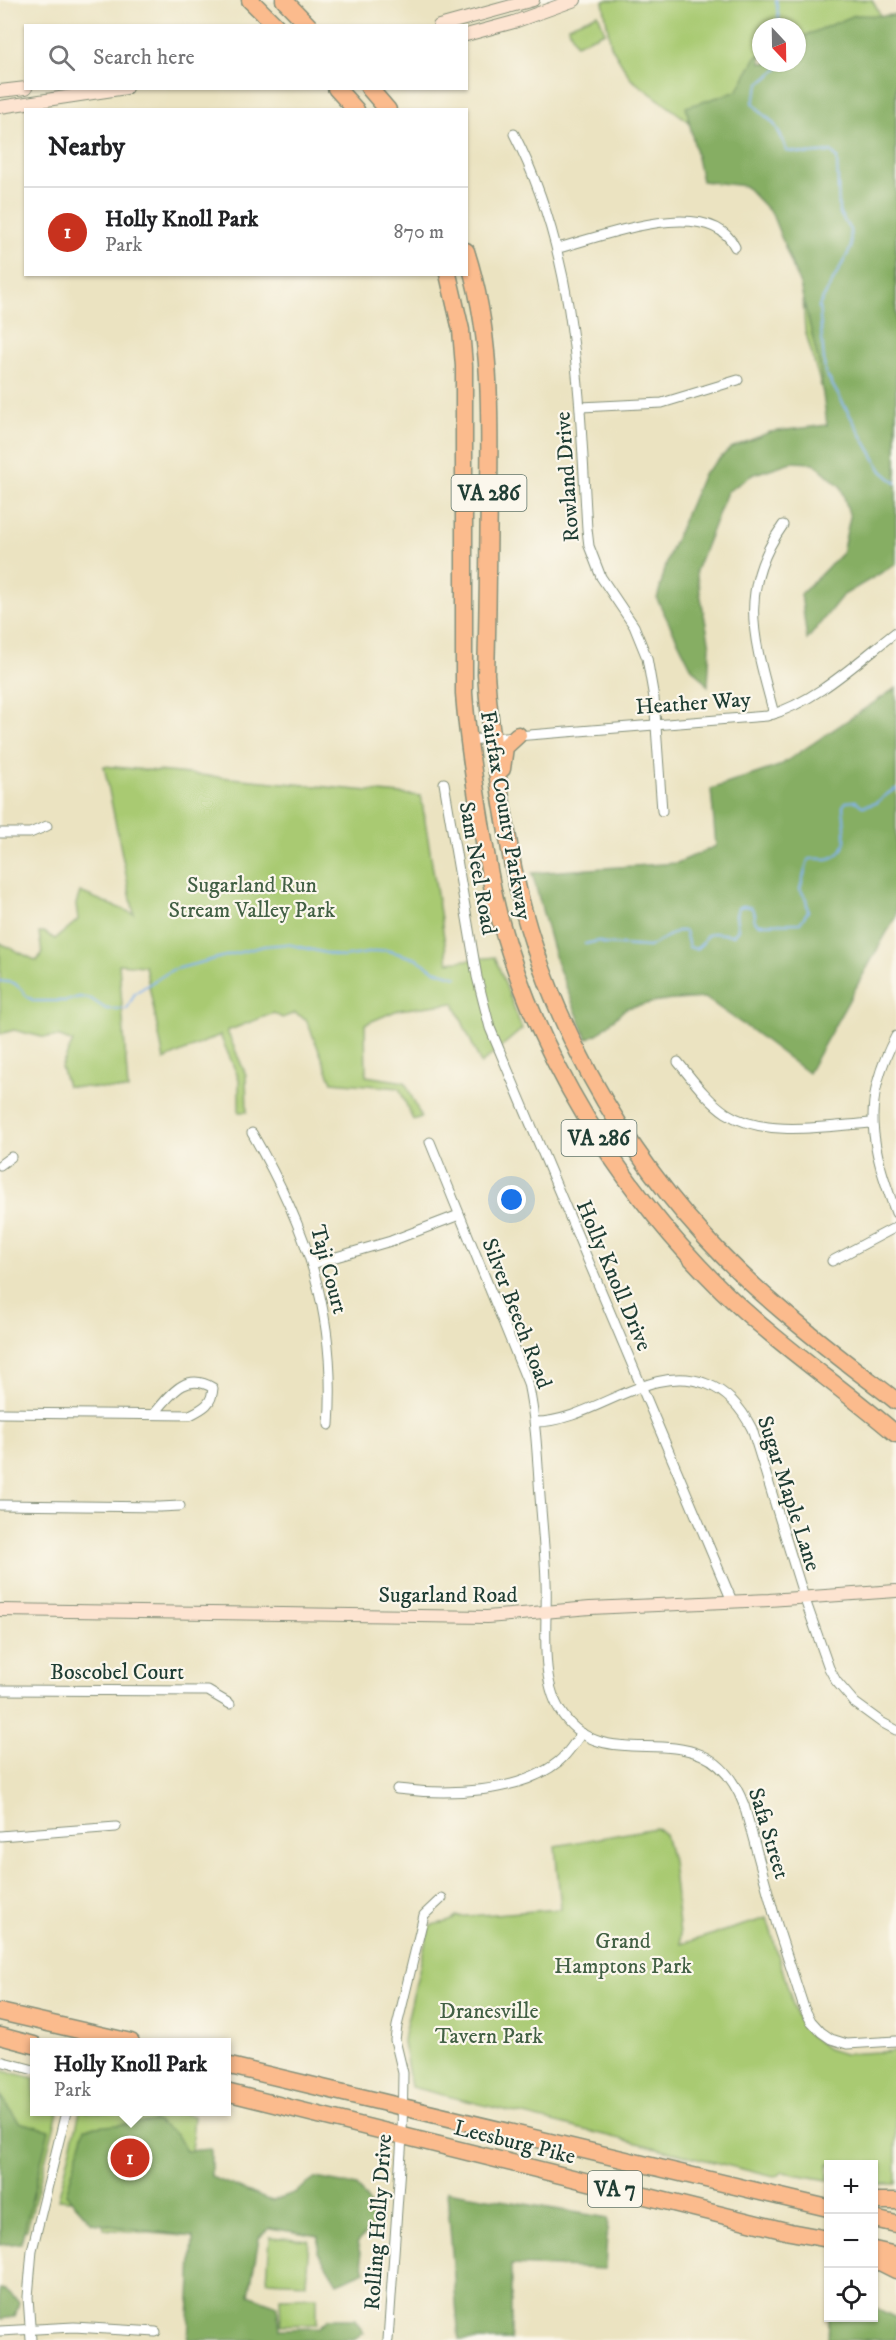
<!DOCTYPE html>
<html lang="en">
<head>
<meta charset="utf-8">
<style>
	:root { --surface:#fff; --page:#f2f2f2; --text:#202124; --muted:#757577; --line:#e0e0e0; --accent:#c8321e }
	body { margin:0; font-family:"IM FELL DW Pica",serif; background:var(--page); color:var(--text) }
	.controls { position:absolute; right:18px; bottom:18px; display:grid; overflow:hidden; border-radius:0px; box-shadow:0 2px 4px #0004 }
	.controls button { width:54px; height:54px; display:grid; place-items:center; padding:0; border:0; border-bottom:2px solid var(--line); background:var(--surface); color:var(--text); font:30px sans-serif }
	.compass { position:absolute; left:752px; top:18px; width:54px; height:54px; border-radius:50%; background:var(--surface); box-shadow:0 2px 4px #0004; rotate:158deg }
	.you { position:absolute; left:512px; top:1200px; width:21px; height:21px; margin:-15px; border:4px solid #fff; border-radius:50%; background:#1a73e8; box-shadow:0 0 0 9px #1a73e833 }
	.badge { display:grid; place-items:center; width:39px; height:39px; border-radius:50%; background:var(--accent); color:#fff; font-size:20px; font-weight:700 }
	.pin { position:absolute; translate:-50% -50%; border:3px solid #fff; box-shadow:0 2px 6px #0006 }
	.popup { position:absolute; left:30px; top:2038px; width:201px; height:78px; box-sizing:border-box; display:grid; place-content:center; border-radius:0px; background:var(--surface); filter:drop-shadow(0 2px 4px #0005); font-size:20px; white-space:nowrap; color:var(--muted) }
	.popup b { font-size:22px; color:var(--text) }
	.popup::after { content:''; position:absolute; left:50%; top:100%; margin-left:-12px; border:12px solid transparent; border-top-color:var(--surface) }
	.list { margin:0; padding:0; list-style:none }
	h2 { display:flex; justify-content:space-between; align-items:center; height:78px; margin:0; padding:0 24px; font-size:26px }
	h2 small { font-size:20px; font-weight:400; color:var(--muted) }
	.list li { display:grid; grid-template-columns:39px 1fr auto; gap:18px; align-items:center; box-sizing:border-box; height:90px; padding:0 24px; border-top:2px solid var(--line) }
	.list b { display:block; font-size:22px; white-space:nowrap }
	.list p { margin:0; font-size:20px; white-space:nowrap; color:var(--muted) }
	.list em { font-size:20px; font-style:normal; color:var(--muted) }
	.icon { flex:none; width:33px; height:33px; fill:none; stroke:currentColor; stroke-width:2; stroke-linecap:round; stroke-linejoin:round }
	.map { position:relative; flex:none; width:896px; height:2340px; overflow:hidden }
	.search { position:absolute; background:var(--surface); box-shadow:0 2px 4px #0004; left:24px; top:24px; width:444px; height:66px; display:flex; align-items:center; gap:15px; box-sizing:border-box; padding:0 21px; border-radius:0px; color:var(--muted); font-size:22px }
	.panel { position:absolute; background:var(--surface); box-shadow:0 2px 4px #0004; left:24px; top:108px; width:444px; height:168px; border-radius:0px }
	.map>svg:first-child { display:block }
	.green { fill:#a9ca72; stroke:#648453; stroke-width:1.5; fill-rule:evenodd }
	.forest { fill:#86ae64; stroke:#52764c; stroke-width:1.5 }
	.lines { fill:none; stroke-linecap:round; stroke-linejoin:round }
	.stream { stroke:#83b4ef; stroke-width:2 }
	.street-casing { stroke:#85907a; stroke-width:11 }
	.secondary-casing { stroke:#85907a; stroke-width:14 }
	.highway-casing { stroke:#85907a; stroke-width:19 }
	.street { stroke:#fff; stroke-width:9 }
	.secondary { stroke:#fde4d1; stroke-width:12 }
	.highway { stroke:#fbbb8d; stroke-width:16 }
	.labels { text-anchor:middle; stroke-width:4.5; stroke-linejoin:round; paint-order:stroke }
	.shield { fill:#fbf7ec; stroke:#61756b; stroke-width:1.5 }
	.shield-label { font-size:21px; font-weight:bold; fill:#1f3d34 }
	.street-label { font-size:22px; fill:#1f3d34; stroke:#fbf7ec }
	.park-label { font-size:22px; fill:#426044; stroke:#fbf7ec }
</style>
</head>
<body>
<div class="map">
<svg width="896" height="2340" viewBox="0 0 896 2340">
	<rect width="100%" height="100%" fill="#fbf7ec"/>
	<filter id="ink" filterUnits="userSpaceOnUse"><feTurbulence type="fractalNoise" baseFrequency=".0167" numOctaves="2"/><feDisplacementMap in="SourceGraphic" scale="12" xChannelSelector="R" yChannelSelector="G"/><feConvolveMatrix kernelMatrix="1 2 1 2 8 2 1 2 1" color-interpolation-filters="sRGB"/></filter>
	<filter id="wash" filterUnits="userSpaceOnUse"><feTurbulence type="fractalNoise" baseFrequency=".008" numOctaves="4" result="noise"/><feDisplacementMap in="SourceGraphic" scale="24" xChannelSelector="R" yChannelSelector="G"/><feGaussianBlur stdDeviation="1.35" result="paint"/><feColorMatrix in="noise" values="0 0 0 0 0 0 0 0 0 0 0 0 0 0 0 0 0 1.4 0 .05"/><feComposite in="paint" operator="in"/></filter>
	<g filter="url(#wash)">
		<rect width="100%" height="100%" fill="#ebe3c1"/>
		<g class="green">
			<path d="M607,0H872L881,16L896,14V515L823,393L805,330L802,288L809,199L703,132L631,79L611,46L603,2ZM761,27H797V63H761Z"/>
			<polygon points="598,14 605,32 576,44 568,26"/>
			<polygon points="104,766 421,796 448,962 495,957 522,1029 481,1064 454,1003 398,1010 365,1024 366,1076 405,1082 421,1117 413,1120 399,1088 332,1082 306,1019 295,1013 282,1018 274,1013 227,1031 246,1075 247,1112 239,1112 239,1079 220,1035 164,1060 145,966 119,964 128,1090 67,1086 61,1067 73,1042 60,1037 42,1037 14,1030 0,1034 0,943 37,961 42,953 39,933 44,932 55,939 78,920 76,904 80,892 134,914"/>
			<path d="M655,1828L665,1834L672,1861L681,1944L767,1918L796,2015L810,2036L828,2049L844,2054L896,2051V2184H874V2164H828V2180L783,2172L774,2177L411,2087L403,2042L404,2034L429,1927C436,1921 446,1926 456,1917L561,1909L555,1846Z"/>
			<polygon points="0,2070 34,2078 34,2112 58,2112 27,2230 0,2237"/>
			<polygon points="80,2112 174,2112 194,2116 184,2236 103,2229 105,2203 58,2199"/>
			<polygon points="270,2237 309,2240 306,2283 267,2281"/>
			<polygon points="317,2297 317,2324 281,2325 280,2298"/>
		</g>
		<g class="forest">
			<polygon points="855,15 896,16 896,564 842,596 807,640 801,594 842,553 850,517 841,487 814,463 791,462 752,475 727,492 696,571 710,646 708,686 691,667 657,599 668,557 703,474 731,448 770,432 827,425 819,364 800,285 772,214 745,186 702,181 686,107 737,91 756,57 761,54 761,63 797,63 797,39"/>
			<polygon points="896,688 896,916 808,1073 751,1030 705,998 661,1001 626,1008 599,1033 587,1039 557,964 532,873 677,863 716,846 711,789 779,766"/>
			<polygon points="0,2096 19,2122 49,2130 21,2243 0,2245"/>
			<polygon points="156,2121 177,2135 186,2151 211,2149 211,2177 272,2201 296,2192 316,2178 357,2186 381,2220 357,2242 365,2271 337,2283 318,2252 319,2236 270,2228 259,2238 249,2295 277,2306 280,2329 318,2328 328,2319 355,2319 364,2333 354,2340 188,2340 193,2237 92,2223 66,2194 85,2128"/>
			<polygon points="447,2191 608,2218 605,2269 511,2265 511,2340 459,2340"/>
			<polygon points="0,2289 5,2290 19,2302 15,2317 0,2319"/>
			<polygon points="874,2307 896,2318 896,2340 828,2340 829,2318 874,2318"/>
		</g>
		<g class="lines">
			<g class="stream">
				<polyline points="776,0 780,27"/>
				<path d="M780,63L778,69L760,83L753,102C760,114 765,114 773,123C780,131 783,141 787,151L807,154L831,152L837,158L839,212L850,230L851,248L819,306L825,372L882,471L896,483"/>
				<path d="M585,944L598,941L605,944L649,947L677,931H685L689,947L696,949L702,944L706,936L713,933L733,935L738,929L736,915L738,908L743,906L751,907L755,914L754,920L758,924L800,923L808,911L806,899L800,889L808,860C816,856 823,861 831,858C853,851 843,822 843,806L846,802L856,801L862,806C882,805 881,795 896,789"/>
				<polyline points="0,981 14,983 22,990 27,997 35,1001 66,1001 79,997 91,999 106,1009 127,1009 135,993 172,970 264,946 287,944 343,957 386,950 417,959 434,970 457,977"/>
			</g>
		</g>
	</g>
	<g filter="url(#ink)">
		<g class="lines">
			<g class="street-casing">
				<g id="street">
					<path d="M514,134C578,258 579,394 587,529L589,546L601,577L634,626L647,658L654,698L662,811"/>
					<path d="M558,248C601,237 709,194 735,247"/>
					<polyline points="581,407 662,403 738,380"/>
					<path d="M774,714C755,642 736,592 783,525"/>
					<path d="M468,740L767,716C816,702 856,663 896,632"/>
					<polyline points="444,783 477,977 490,1028 732,1601"/>
					<polyline points="0,833 30,833 47,826"/>
					<path d="M896,1036C860,1103 871,1145 896,1213"/>
					<path d="M678,1062C692,1079 707,1100 726,1113C764,1138 828,1126 872,1123"/>
					<path d="M252,1133C307,1228 337,1314 329,1425"/>
					<path d="M430,1142L528,1383C535,1416 537,1449 539,1482C541,1515 545,1549 546,1582C548,1622 538,1681 563,1715C611,1783 705,1702 744,1805L777,1925L804,2008L811,2021L821,2032L831,2039L847,2044L896,2041"/>
					<polyline points="0,1165 11,1157"/>
					<polyline points="832,1261 896,1227"/>
					<polyline points="312,1264 391,1241 459,1215"/>
					<path d="M0,1413L190,1415C204,1408 212,1404 213,1388C186,1371 171,1394 154,1414"/>
					<path d="M535,1422C594,1422 649,1361 707,1384C728,1392 742,1409 752,1429L803,1594L829,1668L836,1681L855,1703L881,1722L896,1730"/>
					<polyline points="0,1505 160,1507 180,1506"/>
					<polyline points="0,1690 208,1691 230,1704"/>
					<path d="M397,1789C446,1795 518,1794 558,1762C568,1754 574,1743 582,1733"/>
					<polyline points="0,1836 116,1827"/>
					<polyline points="0,2061 34,2070"/>
					<polyline points="0,2331 74,2327 156,2332"/>
					<polyline points="31,2340 28,2297 32,2250 66,2112"/>
					<polyline points="388,2340 402,2137 403,2073 395,2040 397,2026 424,1915 442,1898"/>
				</g>
			</g>
			<g class="secondary-casing">
				<g id="secondary">
					<polyline points="439,26 533,0"/>
					<polyline points="466,35 514,22 575,0"/>
					<polyline points="0,91 26,88"/>
					<polyline points="0,107 126,88"/>
					<polyline points="0,1610 487,1617 590,1608 769,1600 896,1591"/>
				</g>
			</g>
			<g class="highway-casing">
				<g id="highway">
					<polyline points="250,0 276,26"/>
					<polyline points="284,0 309,26"/>
					<polyline points="336,88 356,110"/>
					<polyline points="369,88 388,110"/>
					<path d="M466,251C492,332 490,411 489,495C488,555 488,614 486,674C489,718 495,761 502,804C506,825 509,846 513,867C543,1011 620,1151 723,1256C763,1297 808,1333 853,1368C867,1379 882,1389 896,1401"/>
					<path d="M448,274L461,330L464,366V693C467,737 474,780 481,823C486,854 491,886 499,916C537,1057 619,1188 722,1290C776,1343 839,1385 896,1434"/>
					<polyline points="502,769 505,747 518,735"/>
					<polyline points="0,2012 131,2042"/>
					<polyline points="0,2036 34,2045"/>
					<polyline points="226,2065 828,2208"/>
					<polyline points="226,2092 790,2232 828,2239"/>
					<polyline points="874,2201 896,2201"/>
					<polyline points="874,2219 896,2224"/>
					<polyline points="874,2250 896,2255"/>
					<polyline points="874,2259 896,2270"/>
				</g>
			</g>
			<use href="#street" class="street"/>
			<use href="#secondary" class="secondary"/>
			<use href="#highway" class="highway"/>
		</g>
	</g>
	<g class="labels">
		<g class="shield">
			<rect x="451.5" y="475" width="75" height="36" rx="4.5"/>
			<rect x="561.5" y="1120" width="75" height="36" rx="4.5"/>
			<rect x="588" y="2171" width="54" height="36" rx="4.5"/>
		</g>
		<g class="shield-label">
			<text x="489" y="500">VA 286</text>
			<text x="599" y="1145">VA 286</text>
			<text x="615" y="2196">VA 7</text>
		</g>
		<g class="street-label">
			<text transform="translate(566 477) rotate(-94)" y="8">Rowland Drive</text>
			<text transform="translate(693 702) rotate(-4)" y="8">Heather Way</text>
			<text transform="translate(507 815) rotate(80)" y="8">Fairfax County Parkway</text>
			<text transform="translate(479 868) rotate(80)" y="8">Sam Neel Road</text>
			<text transform="translate(330 1269) rotate(75)" y="8">Taji Court</text>
			<text transform="translate(615 1275) rotate(67)" y="8">Holly Knoll Drive</text>
			<text transform="translate(518 1313) rotate(69)" y="8">Silver Beech Road</text>
			<text transform="translate(790 1493) rotate(72)" y="8">Sugar Maple Lane</text>
			<text x="448" y="1602">Sugarland Road</text>
			<text x="117" y="1679">Boscobel Court</text>
			<text transform="translate(770 1833) rotate(73)" y="8">Safa Street</text>
			<text transform="translate(515 2141) rotate(14)" y="8">Leesburg Pike</text>
			<text transform="translate(377 2222) rotate(-86)" y="8">Rolling Holly Drive</text>
		</g>
		<g class="park-label">
			<text x="252" y="892">Sugarland Run<tspan x="252" dy="25">Stream Valley Park</tspan></text>
			<text x="623" y="1948">Grand<tspan x="623" dy="25">Hamptons Park</tspan></text>
			<text x="489" y="2018">Dranesville<tspan x="489" dy="25">Tavern Park</tspan></text>
		</g>
	</g>
</svg>
<div class="controls">
<button>+</button>
<button>−</button>
<button><svg class="icon" aria-label="locate" viewBox="0 0 24 24"><circle cx="12" cy="12" r="6"/><path d="M12 2v4M12 18v4M2 12h4M18 12h4"/></svg></button>
</div>
<svg class="compass" viewBox="-18 -18 36 36"><path d="M0-13l5 13h-10z" fill="#e53935"/><path d="M0 13l5-13h-10z" fill="#757577"/></svg>
<div class="you"></div>
<div class="pin badge" style="left:130px;top:2158px">1</div>
<div class="popup"><b>Holly Knoll Park</b>Park</div>
<div class="search"><svg class="icon" aria-label="search" viewBox="0 0 24 24"><circle cx="10" cy="10" r="6"/><path d="M15 15l6 6"/></svg>Search here</div>
<section class="panel">
<h2>Nearby<small></small></h2>
<ul class="list">
<li><span class="badge">1</span><div><b>Holly Knoll Park</b><p>Park</p></div><em>870 m</em></li>
</ul>
</section>
</div>
</body>
</html>
